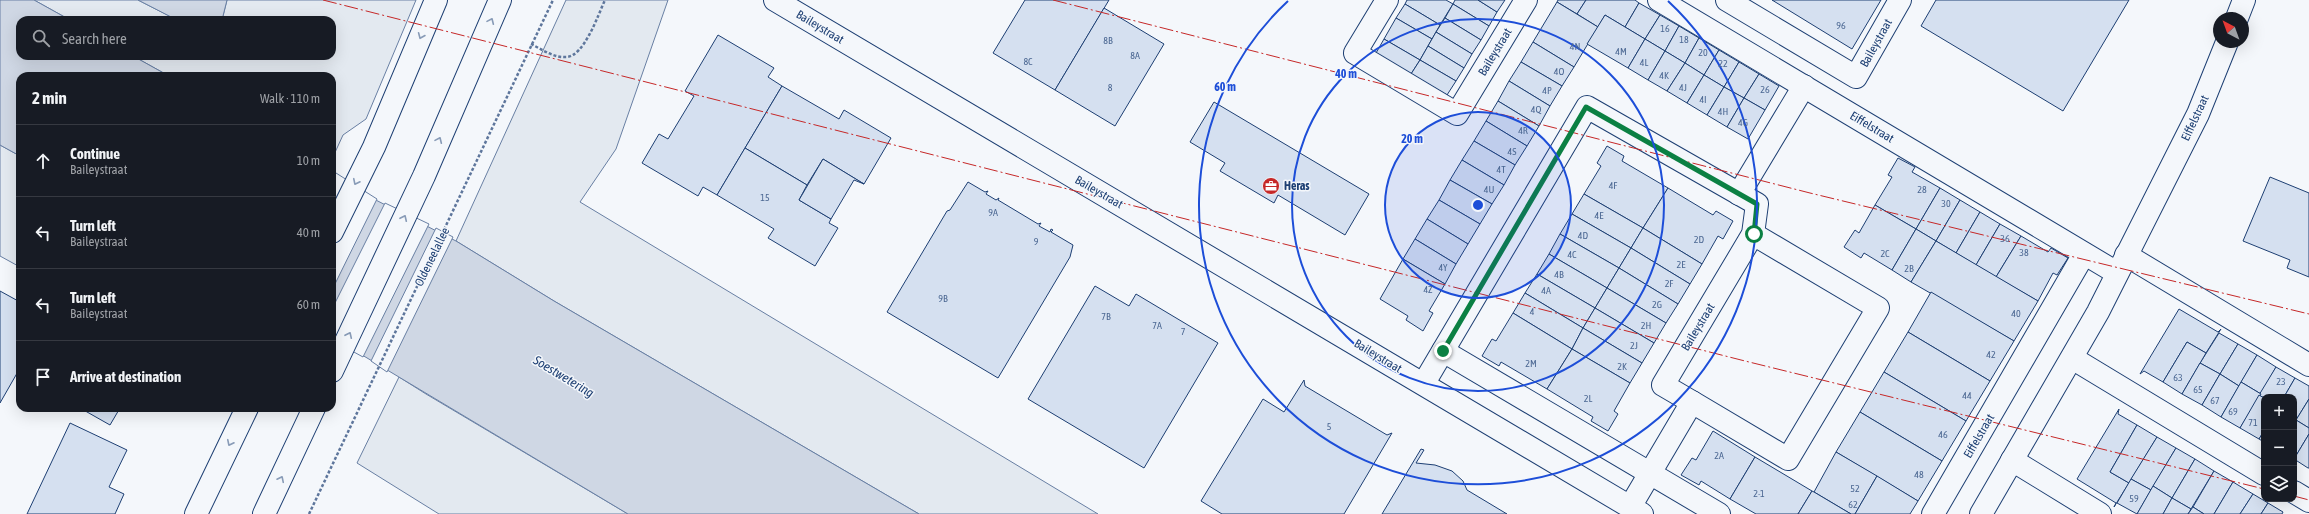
<!DOCTYPE html>
<html lang="en">
<head>
<meta charset="utf-8">
<style>
	:root { --surface:#171b24; --page:#20242c; --text:#f1f3f6; --muted:#9ea1a6; --line:#363941 }
	body { margin:0; font-family:"Asap Condensed",sans-serif; background:var(--page); color:var(--text) }
	.controls { position:absolute; right:12px; bottom:12px; display:grid; overflow:hidden; border-radius:8px; box-shadow:0 4px 16px #0002 }
	.controls button { width:36px; height:36px; display:grid; place-items:center; padding:0; border:0; border-bottom:1px solid var(--line); background:var(--surface); color:var(--text); font:20px sans-serif }
	.compass { position:absolute; left:2213px; top:12px; width:36px; height:36px; border-radius:50%; background:var(--surface); box-shadow:0 4px 16px #0002; rotate:319deg }
	.stop { position:absolute; width:12px; height:12px; margin:-9px; border:3px solid #0b8043; border-radius:50%; background:#fff }
	.stop.end { background:#0b8043; border-color:#fff; box-shadow:0 1px 4px #0008 }
	.list { margin:0; padding:0; list-style:none }
	h2 { display:flex; justify-content:space-between; align-items:center; height:52px; margin:0; padding:0 16px; font-size:17px }
	h2 small { font-size:13px; font-weight:400; color:var(--muted) }
	.list li { display:grid; grid-template-columns:26px 1fr auto; gap:12px; align-items:center; box-sizing:border-box; height:72px; padding:0 16px; border-top:1px solid var(--line) }
	.list b { display:block; font-size:15px; white-space:nowrap }
	.list p { margin:0; font-size:13px; white-space:nowrap; color:var(--muted) }
	.list em { font-size:13px; font-style:normal; color:var(--muted) }
	.icon { flex:none; width:22px; height:22px; fill:none; stroke:currentColor; stroke-width:2; stroke-linecap:round; stroke-linejoin:round }
	.map { position:relative; flex:none; width:2309px; height:514px; overflow:hidden }
	.search { position:absolute; background:var(--surface); box-shadow:0 4px 16px #0002; left:16px; top:16px; width:320px; height:44px; display:flex; align-items:center; gap:10px; box-sizing:border-box; padding:0 14px; border-radius:12px; color:var(--muted); font-size:15px }
	.panel { position:absolute; background:var(--surface); box-shadow:0 4px 16px #0002; left:16px; top:72px; width:320px; height:340px; border-radius:12px }
	.map>svg:first-child { display:block }
	.green { fill:#e3e9f0; stroke:#687fa3 }
	.water { fill:#cfd7e4; stroke:#687fa3 }
	.pier { fill:#f4f7fb; stroke:#687fa3 }
	.building { fill:#d5e0f0; stroke:#1d3f73 }
	.lines { fill:none; stroke-linecap:round; stroke-linejoin:round }
	.minor-casing { stroke:#1d3f73; stroke-width:24 }
	.major-casing { stroke:#1d3f73; stroke-width:24 }
	.path { stroke:#5e769c; stroke-width:2.5; stroke-dasharray:3 2; stroke-linecap:butt }
	.minor { stroke:#f4f7fb; stroke-width:22 }
	.major { stroke:#f4f7fb; stroke-width:22 }
	.power { stroke:#c62828; stroke-width:1; stroke-dasharray:14 3 2 3; stroke-linecap:butt }
	.oneway { stroke:#889bb7 }
	.route { stroke:#0b8043; stroke-width:5 }
	.ring { fill:none; stroke:#1d4ed8; stroke-width:2 }
	.labels { text-anchor:middle; stroke-width:3; stroke-linejoin:round; paint-order:stroke }
	.number-label { font-size:10px; fill:#4b6792 }
	.street-label { font-size:12px; fill:#1d3f73; stroke:#f4f7fb }
	.poi-label { font-size:12px; font-weight:bold; fill:#1d3f73; stroke:#f4f7fb; text-anchor:start }
	.water-label { font-size:13px; font-style:italic; fill:#1d3f73; stroke:#f4f7fb }
	.centre { fill:#1d4ed8; stroke:#f4f7fb; stroke-width:2 }
	.ring-label { font-size:12px; text-anchor:middle; font-weight:bold; fill:#1d4ed8; stroke:#f4f7fb; stroke-width:3; stroke-linejoin:round; paint-order:stroke }
</style>
</head>
<body>
<div class="map">
<svg width="2309" height="514" viewBox="0 0 2309 514">
	<rect width="100%" height="100%" fill="#f4f7fb"/>
	<g class="green">
		<polygon points="34,0 138,0 177,20 70,20"/>
		<polygon points="227,0 416,0 366,119 343,135 332,159 332,76 169,76 133,56 332,56 332,20 222,20"/>
		<polygon points="566,0 668,0 616,149 580,202 1098,514 919,514 554,301 456,241"/>
		<polygon points="0,145 20,156 20,267 0,256"/>
		<polygon points="399,377 426,394 628,514 439,514 357,463"/>
	</g>
	<g class="water">
		<polygon points="0,0 34,0 70,20 20,20 20,56 133,56 169,76 20,76 20,156 0,145"/>
		<polygon points="138,0 227,0 222,20 177,20"/>
		<polygon points="332,172 366,195 456,241 554,301 919,514 628,514 332,337"/>
	</g>
	<g class="pier">
		<polygon points="336,173 377,199 332,290 332,180"/>
		<polygon points="385,203 429,224 363,357 332,340 332,309"/>
		<polygon points="436,228 453,237 387,372 371,361"/>
	</g>
	<g class="building">
		<polygon points="1025,0 1109,0 1055,90 993,53"/>
		<polygon points="1407,0 1446,0 1453,4 1440,25 1405,4"/>
		<polygon points="1455,0 1478,0 1497,12 1489,26 1453,4"/>
		<polygon points="1478,0 1505,0 1497,12"/>
		<polygon points="1558,0 1586,0 1577,14 1557,2"/>
		<polygon points="1586,0 1635,0 1639,3 1625,27 1605,15 1598,27 1577,14"/>
		<polygon points="1772,0 1881,0 1852,49"/>
		<polygon points="1936,0 2129,0 2063,111 1921,26"/>
		<polygon points="1557,2 1598,27 1574,67 1533,42"/>
		<polygon points="1639,3 1660,15 1645,39 1625,27"/>
		<polygon points="1405,4 1440,25 1432,39 1396,18"/>
		<polygon points="1453,4 1489,26 1481,40 1445,18"/>
		<polygon points="1104,8 1164,44 1115,126 1055,90"/>
		<polygon points="1605,15 1645,39 1628,68 1587,44"/>
		<polygon points="1660,15 1679,26 1665,51 1645,39"/>
		<polygon points="1396,18 1432,39 1420,60 1384,39"/>
		<polygon points="1445,18 1481,40 1472,54 1436,32"/>
		<polygon points="1679,26 1699,38 1685,63 1665,51"/>
		<polygon points="1436,32 1472,54 1464,68 1428,46"/>
		<polygon points="718,35 774,68 768,77 782,86 717,195 703,187 698,196 642,163 659,134 668,139 694,96 685,91"/>
		<polygon points="1699,38 1719,50 1704,75 1685,63"/>
		<polygon points="1384,39 1420,60 1411,74 1376,53"/>
		<polygon points="1645,39 1665,51 1648,80 1628,68"/>
		<polygon points="1533,42 1574,67 1562,86 1521,62"/>
		<polygon points="1428,46 1464,68 1456,81 1420,60"/>
		<polygon points="1719,50 1739,62 1724,87 1704,75"/>
		<polygon points="1665,51 1685,63 1667,91 1648,80"/>
		<polygon points="1420,60 1456,81 1447,95 1411,74"/>
		<polygon points="1521,62 1562,86 1550,106 1509,81"/>
		<polygon points="1739,62 1759,74 1744,98 1724,87"/>
		<polygon points="1685,63 1704,75 1687,103 1667,91"/>
		<polygon points="1759,74 1779,86 1765,110 1744,98"/>
		<polygon points="1704,75 1724,87 1707,115 1687,103"/>
		<polygon points="1509,81 1550,106 1539,126 1498,101"/>
		<polygon points="782,86 839,119 844,110 891,138 864,184 823,159 807,185 745,148"/>
		<polygon points="1724,87 1744,98 1727,127 1707,115"/>
		<polygon points="1744,98 1765,110 1748,139 1727,127"/>
		<polygon points="1498,101 1539,126 1527,146 1486,121"/>
		<polygon points="1214,102 1369,194 1345,235 1278,195 1274,203 1220,171 1225,163 1190,142"/>
		<polygon points="1486,121 1527,146 1515,165 1474,141"/>
		<polygon points="1474,141 1515,165 1504,185 1462,160"/>
		<polygon points="1607,146 1624,156 1622,161 1668,188 1643,228 1584,194 1601,166 1597,163"/>
		<polygon points="745,148 807,185 799,200 831,219 829,223 838,228 815,266 768,238 774,229 717,195"/>
		<polygon points="1898,158 1915,167 1912,172 1940,188 1916,229 1875,205 1892,177 1888,175"/>
		<polygon points="823,159 864,184 854,180 831,219 799,200"/>
		<polygon points="1462,160 1504,185 1492,204 1450,180"/>
		<polygon points="2270,177 2309,193 2309,277 2287,268 2290,260 2243,241"/>
		<polygon points="1450,180 1492,204 1480,224 1439,200"/>
		<polygon points="968,182 985,192 988,191 986,194 996,200 999,198 998,200 1038,224 1041,223 1039,226 1050,232 1051,229 1053,230 1051,232 1073,245 1070,257 998,378 887,312 947,211 950,210"/>
		<polygon points="1668,188 1713,215 1716,211 1733,221 1723,239 1718,236 1702,264 1643,228"/>
		<polygon points="1940,188 1960,200 1936,241 1916,229"/>
		<polygon points="1584,194 1643,228 1631,248 1572,214"/>
		<polygon points="1439,200 1480,224 1468,244 1427,219"/>
		<polygon points="1960,200 1980,212 1956,253 1936,241"/>
		<polygon points="1875,205 1916,229 1892,270 1864,253 1861,258 1844,247 1855,230 1859,233"/>
		<polygon points="1980,212 2000,224 1976,265 1956,253"/>
		<polygon points="1572,214 1631,248 1619,268 1560,234"/>
		<polygon points="1427,219 1468,244 1456,264 1415,239"/>
		<polygon points="2000,224 2021,236 1996,277 1976,265"/>
		<polygon points="1643,228 1702,264 1690,284 1631,248"/>
		<polygon points="1916,229 1936,241 1911,282 1892,270"/>
		<polygon points="1560,234 1619,268 1607,288 1549,254"/>
		<polygon points="2021,236 2048,252 2051,248 2068,258 2057,275 2053,273 2038,301 1996,277"/>
		<polygon points="1415,239 1456,264 1445,284 1403,259"/>
		<polygon points="1936,241 2038,301 2014,341 1911,282"/>
		<polygon points="1631,248 1690,284 1678,304 1619,268"/>
		<polygon points="1549,254 1607,288 1595,308 1537,274"/>
		<polygon points="1403,259 1445,284 1429,311 1433,313 1423,331 1406,320 1408,316 1380,299"/>
		<polygon points="1619,268 1678,304 1666,323 1607,288"/>
		<polygon points="1537,274 1595,308 1583,328 1525,293"/>
		<polygon points="1095,286 1129,306 1136,294 1218,343 1144,468 1028,399"/>
		<polygon points="1607,288 1666,323 1654,343 1595,308"/>
		<polygon points="0,291 20,302 20,368 0,403"/>
		<polygon points="1931,292 2014,341 1990,381 1908,332"/>
		<polygon points="1525,293 1583,328 1572,349 1513,313"/>
		<polygon points="1595,308 1654,343 1642,363 1583,328"/>
		<polygon points="2179,309 2218,332 2221,329 2206,353 2187,342 2163,382 2144,371 2140,374"/>
		<polygon points="1513,313 1572,349 1547,389 1501,362 1499,366 1482,356 1492,339 1496,341"/>
		<polygon points="1583,328 1642,363 1630,383 1572,349"/>
		<polygon points="1908,332 1990,381 1966,421 1884,372"/>
		<polygon points="2219,333 2238,344 2220,374 2200,363"/>
		<polygon points="2187,342 2206,353 2182,394 2163,382"/>
		<polygon points="2238,344 2257,355 2239,386 2220,374"/>
		<polygon points="1572,349 1630,383 1614,411 1618,414 1608,431 1591,421 1593,417 1547,389"/>
		<polygon points="2257,355 2276,367 2261,394 2241,382"/>
		<polygon points="2200,363 2220,374 2202,405 2182,394"/>
		<polygon points="2276,367 2295,378 2284,397 2264,398 2259,395"/>
		<polygon points="1884,372 1966,421 1942,461 1860,412"/>
		<polygon points="2220,374 2239,386 2221,417 2202,405"/>
		<polygon points="2295,378 2309,386 2309,399 2296,420 2294,419 2294,397 2284,397"/>
		<polygon points="1304,380 1305,386 1387,435 1392,433 1344,514 1222,514 1201,501 1263,399 1284,412"/>
		<polygon points="2241,382 2261,394 2240,428 2221,417"/>
		<polygon points="2259,395 2264,398 2264,431 2259,439 2240,428"/>
		<polygon points="2309,399 2309,428 2296,420"/>
		<polygon points="80,408 120,408 110,425"/>
		<polygon points="2119,409 2118,414 2137,425 2110,472 2129,483 2114,507 2116,503 2077,479"/>
		<polygon points="1860,412 1942,461 1918,501 1836,452"/>
		<polygon points="2296,420 2309,428 2309,434 2294,459 2294,424"/>
		<polygon points="70,423 127,450 109,487 124,494 115,514 27,514"/>
		<polygon points="2137,425 2157,437 2129,483 2110,472"/>
		<polygon points="1713,431 1755,457 1730,499 1701,481 1699,485 1681,475 1692,458 1696,460"/>
		<polygon points="2264,431 2264,442 2259,439"/>
		<polygon points="2309,434 2309,468 2308,468 2294,459"/>
		<polygon points="2157,437 2176,448 2151,490 2131,479"/>
		<polygon points="2176,448 2195,459 2172,498 2153,486"/>
		<polygon points="1421,449 1424,450 1416,463 1435,465 1452,471 1463,481 1467,490 1507,514 1382,514"/>
		<polygon points="1836,452 1877,476 1855,514 1851,514 1814,492"/>
		<polygon points="1755,457 1812,491 1798,514 1756,514 1730,499"/>
		<polygon points="2195,459 2214,471 2191,509 2172,498"/>
		<polygon points="2214,471 2233,482 2214,514 2204,514 2193,507"/>
		<polygon points="1877,476 1918,501 1910,514 1855,514"/>
		<polygon points="2131,479 2151,490 2137,514 2117,503"/>
		<polygon points="2233,482 2253,494 2240,514 2214,514"/>
		<polygon points="2153,486 2172,498 2163,514 2137,514"/>
		<polygon points="1812,491 1814,492 1851,514 1798,514"/>
		<polygon points="2253,494 2268,503 2261,514 2240,514"/>
		<polygon points="2172,498 2191,509 2188,514 2163,514"/>
		<polygon points="2268,503 2283,512 2282,514 2261,514"/>
		<polygon points="2193,507 2204,514 2188,514"/>
	</g>
	<g class="lines">
		<g class="minor-casing">
			<g id="minor">
				<polyline points="775,0 1642,514"/>
				<polyline points="1387,0 1355,53 1457,114 1526,0"/>
				<polyline points="1659,0 2117,273"/>
				<polyline points="1727,0 1856,77 1900,0"/>
				<polyline points="2237,18 2244,0"/>
				<polyline points="1739,194 1804,86"/>
				<polyline points="2126,255 2309,365"/>
				<polyline points="1443,351 1719,514"/>
				<polyline points="2072,358 2264,474"/>
				<polyline points="1424,383 1587,107 1757,204 1753,234 1663,385 1692,402 1630,507"/>
				<polyline points="1692,402 1788,459 1878,308 1753,234"/>
				<polyline points="2012,460 2100,514"/>
				<polyline points="2294,492 2309,501"/>
				<polyline points="1933,514 2084,254"/>
				<polyline points="1981,514 2098,312 2198,114 2227,42"/>
			</g>
		</g>
		<g class="major-casing">
			<g id="major">
				<polyline points="332,232 374,147 436,0"/>
				<polyline points="332,371 424,176 500,0"/>
				<polyline points="196,514 247,408"/>
				<polyline points="264,514 314,408"/>
			</g>
		</g>
		<g class="path">
			<path d="M531,44C541,49 554,58 566,57C584,57 598,15 605,0"/>
			<polyline points="309,514 553,0"/>
		</g>
		<use href="#minor" class="minor"/>
		<use href="#major" class="major"/>
		<g class="power">
			<polyline points="323,0 1745,361 2264,489"/>
			<polyline points="1053,0 1810,193 2309,314"/>
			<polyline points="2294,496 2309,500"/>
		</g>
	</g>
	<defs><path id="oneway-chevron" d="M-2-3.5L2.5 0L-2 3.5" fill="none" stroke-width="1.6" stroke-linecap="round" stroke-linejoin="round"/></defs>
	<g class="oneway">
		<use href="#oneway-chevron" transform="translate(491 21) rotate(-66)"/>
		<use href="#oneway-chevron" transform="translate(421 36) rotate(113)"/>
		<use href="#oneway-chevron" transform="translate(439 140) rotate(-66)"/>
		<use href="#oneway-chevron" transform="translate(356 182) rotate(116)"/>
		<use href="#oneway-chevron" transform="translate(404 218) rotate(-65)"/>
		<use href="#oneway-chevron" transform="translate(349 335) rotate(-65)"/>
		<use href="#oneway-chevron" transform="translate(230 443) rotate(116)"/>
		<use href="#oneway-chevron" transform="translate(281 479) rotate(-64)"/>
	</g>
	<g class="lines">
		<polyline class="route" points="1443,351 1586,107 1757,204 1754,234"/>
	</g>
	<circle cx="1478" cy="205" r="93" fill="#1d4ed8" fill-opacity=".12"/>
	<g class="ring">
		<circle cx="1478" cy="205" r="93"/>
		<circle cx="1478" cy="205" r="186"/>
		<path d="M1668 1A279 279 0 1 1 1288 1"/>
	</g>
	<defs>
		<g id="office-disc" transform="scale(0.9)"><circle r="9.5" fill="#c62828" stroke="#f4f7fb"/><path d="M-6-3h4V-5.5h4V-3h4V5H-6ZM-1-4.5V-3h2v-1.5ZM-6 0V1H6V0Z" fill="#fff"/></g>
	</defs>
	<g fill-rule="evenodd">
		<use href="#office-disc" x="1271" y="186"/>
	</g>
	<g class="labels">
		<g class="number-label">
			<text x="1841" y="29">96</text>
			<text x="1665" y="32">16</text>
			<text x="1684" y="43">18</text>
			<text x="1108" y="44">8B</text>
			<text x="1575" y="50">4N</text>
			<text x="1621" y="55">4M</text>
			<text x="1703" y="56">20</text>
			<text x="1135" y="59">8A</text>
			<text x="1028" y="65">8C</text>
			<text x="1644" y="66">4L</text>
			<text x="1723" y="67">22</text>
			<text x="1559" y="75">4O</text>
			<text x="1664" y="79">4K</text>
			<text x="1110" y="91">8</text>
			<text x="1683" y="91">4J</text>
			<text x="1765" y="93">26</text>
			<text x="1547" y="94">4P</text>
			<text x="1703" y="103">4I</text>
			<text x="1536" y="113">4Q</text>
			<text x="1723" y="115">4H</text>
			<text x="1743" y="126">4G</text>
			<text x="1523" y="134">4R</text>
			<text x="1512" y="155">4S</text>
			<text x="1501" y="173">4T</text>
			<text x="1613" y="189">4F</text>
			<text x="1489" y="193">4U</text>
			<text x="1922" y="193">28</text>
			<text x="765" y="201">15</text>
			<text x="1946" y="207">30</text>
			<text x="993" y="216">9A</text>
			<text x="1599" y="219">4E</text>
			<text x="1583" y="239">4D</text>
			<text x="2005" y="242">36</text>
			<text x="1699" y="243">2D</text>
			<text x="1036" y="245">9</text>
			<text x="2024" y="256">38</text>
			<text x="1885" y="257">2C</text>
			<text x="1572" y="258">4C</text>
			<text x="1681" y="268">2E</text>
			<text x="1443" y="271">4Y</text>
			<text x="1909" y="272">2B</text>
			<text x="1559" y="278">4B</text>
			<text x="1669" y="287">2F</text>
			<text x="1428" y="293">4Z</text>
			<text x="1546" y="294">4A</text>
			<text x="943" y="302">9B</text>
			<text x="1657" y="308">2G</text>
			<text x="1532" y="315">4</text>
			<text x="2016" y="317">40</text>
			<text x="1106" y="320">7B</text>
			<text x="1157" y="329">7A</text>
			<text x="1646" y="329">2H</text>
			<text x="1183" y="335">7</text>
			<text x="1634" y="349">2J</text>
			<text x="1991" y="358">42</text>
			<text x="1531" y="367">2M</text>
			<text x="1622" y="370">2K</text>
			<text x="2178" y="381">63</text>
			<text x="2281" y="385">23</text>
			<text x="2198" y="393">65</text>
			<text x="1967" y="399">44</text>
			<text x="1588" y="402">2L</text>
			<text x="2215" y="404">67</text>
			<text x="2233" y="415">69</text>
			<text x="2253" y="426">71</text>
			<text x="1329" y="430">5</text>
			<text x="1943" y="438">46</text>
			<text x="1719" y="459">2A</text>
			<text x="1919" y="478">48</text>
			<text x="1855" y="492">52</text>
			<text x="1759" y="497">2-1</text>
			<text x="2134" y="502">59</text>
			<text x="1853" y="508">62</text>
		</g>
		<g class="street-label">
			<text transform="translate(820 27) rotate(31)" y="4">Baileystraat</text>
			<text transform="translate(1876 43) rotate(-61)" y="4">Baileystraat</text>
			<text transform="translate(1495 52) rotate(-59)" y="4">Baileystraat</text>
			<text transform="translate(2195 118) rotate(-65)" y="4">Eiffelstraat</text>
			<text transform="translate(1872 127) rotate(31)" y="4">Eiffelstraat</text>
			<text transform="translate(1099 192) rotate(30)" y="4">Baileystraat</text>
			<text transform="translate(432 257) rotate(-64)" y="4">Oldeneelallee</text>
			<text transform="translate(1698 327) rotate(-59)" y="4">Baileystraat</text>
			<text transform="translate(1378 356) rotate(31)" y="4">Baileystraat</text>
			<text transform="translate(1979 436) rotate(-60)" y="4">Eiffelstraat</text>
		</g>
		<g class="poi-label">
			<text x="1284" y="190">Heras</text>
		</g>
		<g class="water-label">
			<text transform="translate(564 376) rotate(31)" y="5">Soestwetering</text>
		</g>
	</g>
	<circle cx="1478" cy="205" r="6" class="centre"/>
	<g class="ring-label">
		<text x="1346" y="78">40 m</text>
		<text x="1225" y="91">60 m</text>
		<text x="1412" y="143">20 m</text>
	</g>
</svg>
<div class="controls">
<button>+</button>
<button>−</button>
<button><svg class="icon" aria-label="layers" viewBox="0 0 24 24"><path d="M12 4l9 5-9 5-9-5zM3 14l9 5 9-5"/></svg></button>
</div>
<svg class="compass" viewBox="-18 -18 36 36"><path d="M0-13l5 13h-10z" fill="#e53935"/><path d="M0 13l5-13h-10z" fill="#9ea1a6"/></svg>
<div class="stop" style="left:1754px;top:234px"></div>
<div class="stop end" style="left:1443px;top:351px"></div>
<div class="search"><svg class="icon" aria-label="search" viewBox="0 0 24 24"><circle cx="10" cy="10" r="6"/><path d="M15 15l6 6"/></svg>Search here</div>
<section class="panel">
<h2>2 min<small>Walk · 110 m</small></h2>
<ul class="list">
<li><svg class="icon" aria-label="ahead" viewBox="0 0 24 24"><path d="M12 20V5M6 11l6-6 6 6"/></svg><div><b>Continue</b><p>Baileystraat</p></div><em>10 m</em></li>
<li><svg class="icon" aria-label="left" viewBox="0 0 24 24"><path d="M17 20v-9H6M10 6l-5 5 5 5"/></svg><div><b>Turn left</b><p>Baileystraat</p></div><em>40 m</em></li>
<li><svg class="icon" aria-label="left" viewBox="0 0 24 24"><path d="M17 20v-9H6M10 6l-5 5 5 5"/></svg><div><b>Turn left</b><p>Baileystraat</p></div><em>60 m</em></li>
<li><svg class="icon" aria-label="arrive" viewBox="0 0 24 24"><path d="M6 21V4h12l-3 4 3 4H6"/></svg><div><b>Arrive at destination</b></div></li>
</ul>
</section>
</div>
</body>
</html>
